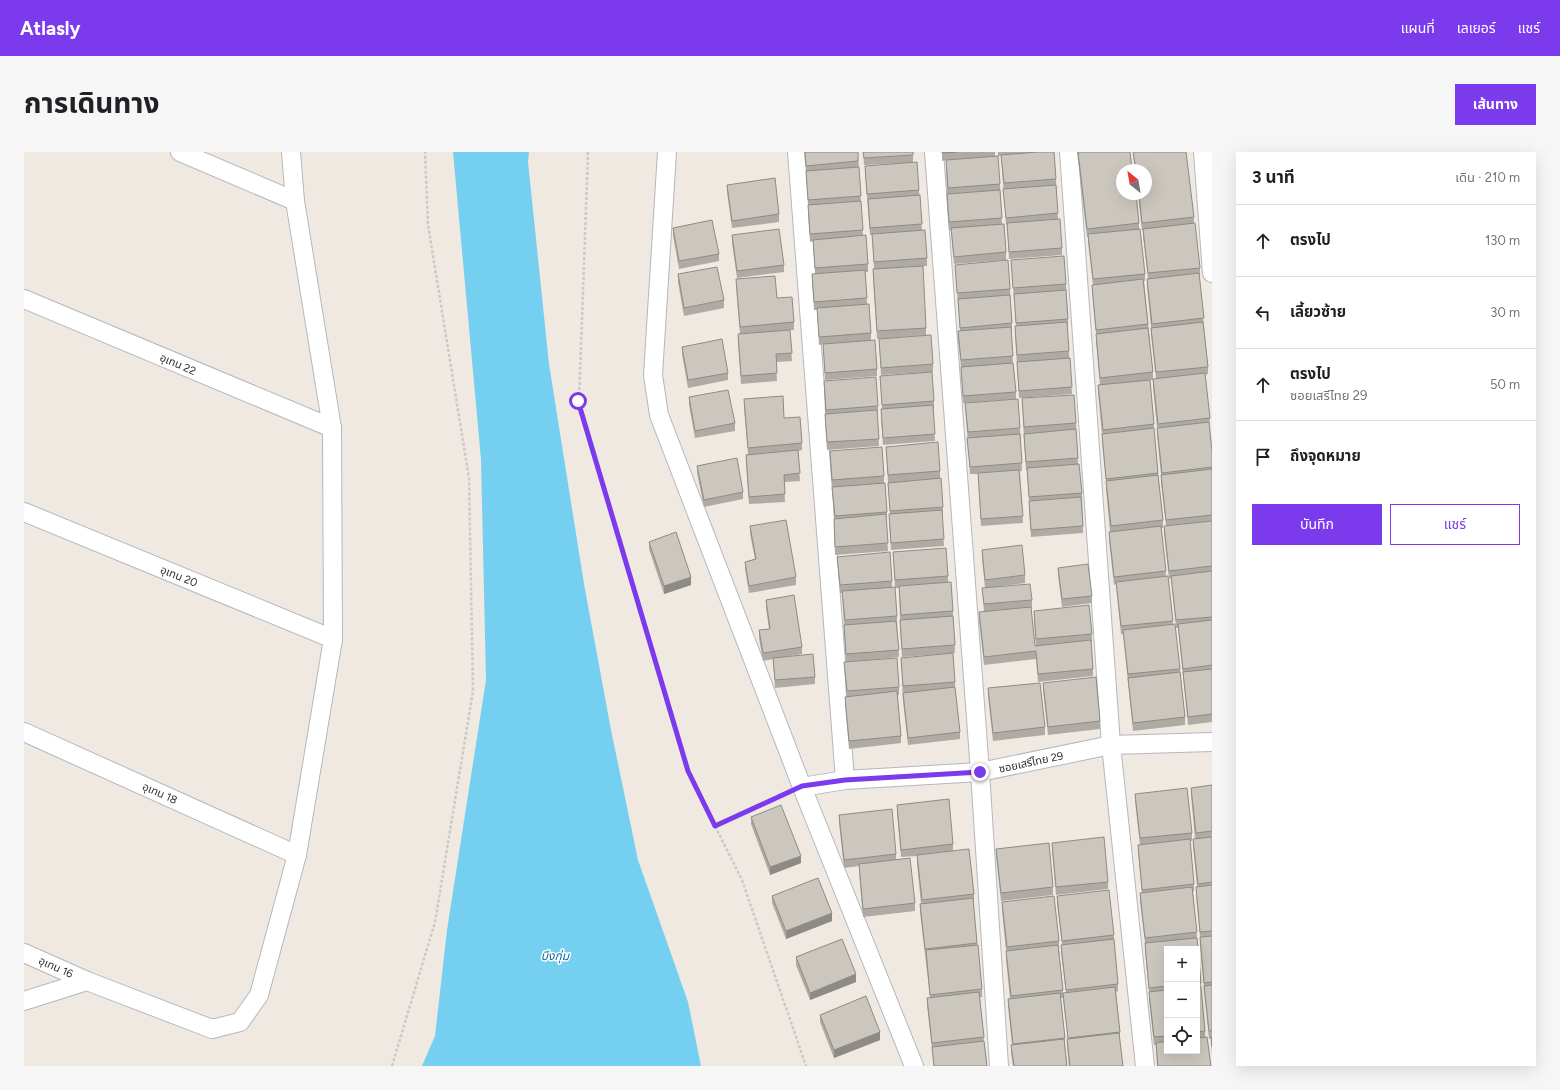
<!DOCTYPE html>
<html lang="th">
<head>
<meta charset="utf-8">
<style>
	:root { --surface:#fff; --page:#f6f6f6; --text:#202124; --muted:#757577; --line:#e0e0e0; --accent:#7c3aed }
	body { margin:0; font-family:Figtree,"Noto Sans Thai",sans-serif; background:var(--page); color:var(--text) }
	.controls { position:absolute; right:12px; bottom:12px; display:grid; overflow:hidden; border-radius:0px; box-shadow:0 4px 16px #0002 }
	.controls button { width:36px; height:36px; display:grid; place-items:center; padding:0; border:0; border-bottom:1px solid var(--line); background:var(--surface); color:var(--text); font:20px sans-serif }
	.compass { position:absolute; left:1092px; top:12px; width:36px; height:36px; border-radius:50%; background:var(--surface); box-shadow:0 4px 16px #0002; rotate:329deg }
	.stop { position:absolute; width:12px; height:12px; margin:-9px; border:3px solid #7c3aed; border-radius:50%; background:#fff }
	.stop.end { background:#7c3aed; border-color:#fff; box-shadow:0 1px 4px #0008 }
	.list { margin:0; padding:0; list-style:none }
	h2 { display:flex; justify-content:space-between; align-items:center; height:52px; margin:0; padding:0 16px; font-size:17px }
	h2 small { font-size:13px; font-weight:400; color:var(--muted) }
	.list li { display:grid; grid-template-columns:26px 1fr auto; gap:12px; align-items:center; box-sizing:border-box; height:72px; padding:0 16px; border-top:1px solid var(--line) }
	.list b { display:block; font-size:15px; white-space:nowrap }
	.list p { margin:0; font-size:13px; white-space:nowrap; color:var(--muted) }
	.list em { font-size:13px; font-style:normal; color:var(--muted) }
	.actions { display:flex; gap:8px; padding:12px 16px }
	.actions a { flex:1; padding:9px 0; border:1px solid var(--accent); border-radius:0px; text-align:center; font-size:14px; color:var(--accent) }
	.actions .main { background:var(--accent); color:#fff }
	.icon { flex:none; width:22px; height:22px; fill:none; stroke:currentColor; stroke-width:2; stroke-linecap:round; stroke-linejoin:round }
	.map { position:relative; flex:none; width:1188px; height:914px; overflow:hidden; border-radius:0px }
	header { display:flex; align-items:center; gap:24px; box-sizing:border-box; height:56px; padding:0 20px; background:var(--accent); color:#fff }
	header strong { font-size:19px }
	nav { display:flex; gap:22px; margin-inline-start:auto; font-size:14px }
	.intro { display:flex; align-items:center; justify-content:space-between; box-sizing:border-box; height:96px; padding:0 24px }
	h1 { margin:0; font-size:28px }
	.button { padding:10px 18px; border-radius:0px; background:var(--accent); color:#fff; font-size:14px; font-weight:700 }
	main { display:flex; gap:24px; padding:0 24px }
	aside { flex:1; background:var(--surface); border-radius:0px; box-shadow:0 4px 16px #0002 }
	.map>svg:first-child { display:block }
	.water { fill:#75cff0 }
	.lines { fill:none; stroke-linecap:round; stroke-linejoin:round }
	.minor-casing { stroke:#b4b7c1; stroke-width:20 }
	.path { stroke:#c9c9c9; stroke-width:2.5; stroke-dasharray:3 2; stroke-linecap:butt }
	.minor { stroke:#fff; stroke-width:18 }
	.wall { fill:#afaba4; fill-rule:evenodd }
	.shaded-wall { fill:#8e8b86 }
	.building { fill:#cbc7bf; stroke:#8e8b86 }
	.route { stroke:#7c3aed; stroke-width:5 }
	.labels { text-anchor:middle; stroke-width:3; stroke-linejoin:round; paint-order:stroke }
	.street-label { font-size:11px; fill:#2e2e2e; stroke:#fff }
	.water-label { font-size:12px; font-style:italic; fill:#0d6fa3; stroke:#fff }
</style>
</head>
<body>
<header>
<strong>Atlasly</strong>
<nav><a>แผนที่</a><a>เลเยอร์</a><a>แชร์</a></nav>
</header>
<div class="intro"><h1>การเดินทาง</h1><a class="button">เส้นทาง</a></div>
<main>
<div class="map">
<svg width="1188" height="914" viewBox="0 0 1188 914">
	<rect width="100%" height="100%" fill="#efe9e1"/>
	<polygon class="water" points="429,0 505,0 504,10 525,212 560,432 587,578 614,708 664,850 677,914 398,914 411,884 423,778 462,528 457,307"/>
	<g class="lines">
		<g class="minor-casing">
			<g id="minor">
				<polyline points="156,0 271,49"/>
				<polyline points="643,0 629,223 635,263 778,635 890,914"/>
				<polyline points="773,0 821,628"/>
				<polyline points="910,0 956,620 975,914"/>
				<polyline points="1045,0 1087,593 1121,914"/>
				<polyline points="1179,0 1188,121"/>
				<polyline points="0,147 308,276"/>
				<polyline points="0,360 309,487"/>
				<polyline points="0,580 273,703"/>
				<polyline points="778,635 821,628 956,620 1087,593 1188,590"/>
				<polyline points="0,801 63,829 188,877 216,870 235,843 273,703 309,487 308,276 271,49 267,0"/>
				<polyline points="0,849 63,829"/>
			</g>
		</g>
		<g class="path">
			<polyline points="564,0 555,249 664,619 691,674"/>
			<polyline points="759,643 691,674 718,728 782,914"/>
			<polyline points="368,914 411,770 449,539 445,326 404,73 401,0"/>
		</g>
		<use href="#minor" class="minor"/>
	</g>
	<g class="wall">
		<polygon points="780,0 834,0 839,84 844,112 844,120 841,120 843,152 847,181 847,188 853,217 853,224 801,228 799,192 795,193 793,158 790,158 788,129 788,122 791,122 789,89 786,90 784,61 784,53 782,21"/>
		<polygon points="839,0 889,0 889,10 895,38 898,78 903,106 903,114 890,115 902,176 902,183 853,187 849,125 849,117 850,117 848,83 846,83 841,21 841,14 879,11 840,13"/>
		<polygon points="918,0 971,0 971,4 976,32 978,72 982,100 982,108 930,112 927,78 925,78 923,49 923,42 922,8 918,9"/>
		<polygon points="974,0 1030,0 1032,27 1034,67 1038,96 1038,103 985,107 983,73 982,73 977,4 974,4"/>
		<polygon points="1053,0 1106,0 1115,71 1115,77 1121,122 1121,129 1120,129 1129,220 1129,228 1126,228 1130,272 1130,280 1139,368 1139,376 1137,376 1142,424 1149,472 1156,517 1161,565 1161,573 1109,579 1099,482 1097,482 1092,432 1090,433 1085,388 1085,380 1086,380 1082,337 1082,329 1078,289 1078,282 1074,241 1074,233 1076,233 1072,189 1072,182 1068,140 1068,133 1069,133 1064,90 1064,85 1063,85"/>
		<polygon points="1109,0 1162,0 1170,65 1170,71 1176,116 1176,123 1175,123 1184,215 1184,222 1181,223 1186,266 1185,274 1188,299 1188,570 1164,573 1154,476 1152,476 1147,426 1145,427 1140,382 1140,374 1142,374 1137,331 1137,323 1133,283 1133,276 1129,235 1129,227 1132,227 1127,183 1127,176 1123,134 1123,127 1124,127 1119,84 1119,78 1118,79 1114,42 1122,42 1122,18 1111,18"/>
		<polygon points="703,33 755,62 755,70 708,76 703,40"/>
		<polygon points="649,76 695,102 695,109 655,117 649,83"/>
		<polygon points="708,83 760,113 760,120 713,126 708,91"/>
		<polygon points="987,108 1042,132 1044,167 1044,174 1043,174 1048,242 995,246 991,182 991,174 992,174"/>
		<polygon points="931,113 986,137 988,171 988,179 987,179 989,211 992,240 992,247 939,251 937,215 934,187 934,179 936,179"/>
		<polygon points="654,122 700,148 700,156 660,164 654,130"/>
		<polygon points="712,127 753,146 770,170 770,178 766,178 768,209 752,210 753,229 717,232 714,189 714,182 716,182 712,134"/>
		<polygon points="855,187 909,212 909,220 857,223"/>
		<polygon points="658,195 704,221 704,228 664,236 658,202"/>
		<polygon points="856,224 910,249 910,256 909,256 911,289 859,293 857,265 857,257 858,257"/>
		<polygon points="800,229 854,254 854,261 853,261 855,294 803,298 801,269 801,262"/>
		<polygon points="665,245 711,271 711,279 671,286 665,253"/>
		<polygon points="998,246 1052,271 1054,312 1058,341 1059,381 1007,385 1005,357 1005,349 1003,318 1002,318 1000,289"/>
		<polygon points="720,247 760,266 778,291 778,298 774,299 776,329 760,330 761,350 725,352 722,310 722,303 724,302 720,255"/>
		<polygon points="941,251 996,276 998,319 996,319 999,371 957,374 954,322 946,322"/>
		<polygon points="862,295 916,319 916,326 919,355 919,362 918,363 920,394 867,398 865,369 865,362 866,362 864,331"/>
		<polygon points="806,299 860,324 860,331 863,360 863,367 862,367 864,399 811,403 810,374 810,367"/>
		<polygon points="673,314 719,340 719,347 680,355 673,321"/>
		<polygon points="726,374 772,425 772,433 725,441 721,417 721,410 731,407 726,382"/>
		<polygon points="625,390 667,433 640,442 625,397"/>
		<polygon points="958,398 1001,423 1001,431 961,436 958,406"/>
		<polygon points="869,400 924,424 924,431 929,459 929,466 931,501 878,505 876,476 876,468 875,436 871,436"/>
		<polygon points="813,405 868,429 868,435 873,464 873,471 875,505 822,510 820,481 820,473 818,441 816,441"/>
		<polygon points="1034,416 1068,444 1068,451 1038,455 1034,423"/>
		<polygon points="958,436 1008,448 1008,456 1007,456 1011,494 1012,494 1010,467 1010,459 1068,482 1068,490 1067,490 1069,517 1069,524 1014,530 1012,507 960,513 955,468 955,460 960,460"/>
		<polygon points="742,448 778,495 778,502 766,504 791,525 791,532 751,536 749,507 739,509 735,486 735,478 745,477 742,456"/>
		<polygon points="877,506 931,530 931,536 936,580 936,587 884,593 879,549"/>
		<polygon points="820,510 875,535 875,543 873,543 877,584 877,591 825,597 821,552 821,545 822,544"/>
		<polygon points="1019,531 1076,569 1076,577 1024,583 1019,538"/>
		<polygon points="964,536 1021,575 1021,583 969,589 964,544"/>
		<polygon points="1188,633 1188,903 1187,886 1185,887 1176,793 1176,785 1172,743 1172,735 1173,735 1169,694 1169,687 1171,687 1167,643 1167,636"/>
		<path d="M1111,642L1168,681V689H1166L1170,732V739L1169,740L1177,831V838L1181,879V885L1187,914H1133L1132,893H1130L1125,848V840L1121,799V791L1116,749V741H1118L1114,700V693H1116L1111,649ZM1143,797H1173V899H1143Z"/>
		<polygon points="873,653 929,692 929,699 950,742 950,750 949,750 958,837 958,845 956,845 960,889 963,914 910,914 908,898 903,853 903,846 906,845 896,760 896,752 897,752 893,711 893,704 877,705 873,661"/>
		<polygon points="815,663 872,702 872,708 891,751 891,759 839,765 835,720 835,714 820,716 815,671"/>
		<polygon points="727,665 777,711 746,723 727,672"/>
		<polygon points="1028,691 1084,730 1084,737 1032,743 1028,698"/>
		<polygon points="972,697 1029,735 1029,743 977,749 972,704"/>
		<polygon points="748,744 808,769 762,787 748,751"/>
		<polygon points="1033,744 1090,783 1090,790 1094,832 1094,839 1092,840 1096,880 1096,887 1099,914 1045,914 1043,895 1043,887 1044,887 1039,848 1039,841 1042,841 1037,801 1038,793 1033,752"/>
		<polygon points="978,750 1035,789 1035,797 1039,838 1039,846 1037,846 1041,886 1041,893 1043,914 989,914 987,901 987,893 988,893 984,854 984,847 986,847 982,807 982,799 978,758"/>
		<polygon points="772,805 832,830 786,848 772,813"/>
		<polygon points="796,863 856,888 810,906 796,870"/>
	</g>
	<g class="shaded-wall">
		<polygon points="667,425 667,433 640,442 640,434"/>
		<polygon points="777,704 777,711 746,723 746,715"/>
		<polygon points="808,761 808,769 762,787 762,779"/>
		<polygon points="832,822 832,830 786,848 786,841"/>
		<polygon points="856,880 856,888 810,906 810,898"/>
	</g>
	<g class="building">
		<polygon points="781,0 834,0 834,9 782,14"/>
		<polygon points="839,0 889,0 889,3 840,6"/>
		<polygon points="918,0 933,0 918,1"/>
		<polygon points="1014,0 1030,0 1032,27 980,31 977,3"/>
		<polygon points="1054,0 1106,0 1108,18 1098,18 1098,42 1112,42 1115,71 1063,77"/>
		<polygon points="1109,0 1162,0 1170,65 1118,71 1115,42 1122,42 1122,18 1112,18"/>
		<polygon points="974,4 976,32 924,36 922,8"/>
		<polygon points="893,10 895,38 843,42 841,14"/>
		<polygon points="835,15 837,44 784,48 782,19"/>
		<polygon points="751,26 755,62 708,69 703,33"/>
		<polygon points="1032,33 1034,61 982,66 979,37"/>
		<polygon points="976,38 978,66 925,70 923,42"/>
		<polygon points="896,43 898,72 846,76 844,47"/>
		<polygon points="837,49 839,78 786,82 784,53"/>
		<polygon points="1036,67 1038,96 985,100 983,71"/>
		<polygon points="688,68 695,102 655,109 649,76"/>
		<polygon points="1171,71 1176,116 1124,121 1119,77"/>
		<polygon points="980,72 982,100 930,105 927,76"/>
		<polygon points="755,77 760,113 713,119 708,83"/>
		<polygon points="1116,77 1121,122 1069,127 1064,82"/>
		<polygon points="901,78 903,106 850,110 848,82"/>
		<polygon points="842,83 844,112 791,116 789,88"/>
		<polygon points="1040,104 1042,132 989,136 987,108"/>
		<polygon points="984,108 986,137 933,141 931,113"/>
		<polygon points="899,114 902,176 853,179 849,117"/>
		<polygon points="693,115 700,148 660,156 654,122"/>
		<polygon points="841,118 843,146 790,150 788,122"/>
		<polygon points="1175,121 1180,166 1128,172 1123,127"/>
		<polygon points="751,124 753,146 768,145 770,170 716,175 712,127"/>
		<polygon points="1119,127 1124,172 1072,178 1068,133"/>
		<polygon points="1042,138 1044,167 992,171 990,142"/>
		<polygon points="986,143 988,171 936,176 934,147"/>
		<polygon points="845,152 847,181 795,185 793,156"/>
		<polygon points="1043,170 1045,199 993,203 991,174"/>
		<polygon points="1179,170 1184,215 1132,220 1127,176"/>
		<polygon points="987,175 989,204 937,208 934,179"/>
		<polygon points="1124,176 1129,220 1076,226 1072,182"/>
		<polygon points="766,178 768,201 752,202 753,221 717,224 714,182"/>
		<polygon points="907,183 909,212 857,216 855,187"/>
		<polygon points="698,187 704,221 664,228 658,195"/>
		<polygon points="851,188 853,217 801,221 799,192"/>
		<polygon points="1046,206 1048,235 995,239 993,210"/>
		<polygon points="989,211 992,240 939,244 937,215"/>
		<polygon points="908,220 910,249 858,253 856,224"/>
		<polygon points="1181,221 1186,266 1134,272 1129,227"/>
		<polygon points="852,225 854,254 802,258 800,229"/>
		<polygon points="1126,228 1130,272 1079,278 1074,233"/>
		<polygon points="704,238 711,271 671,279 665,245"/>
		<polygon points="1050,243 1052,271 1000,275 998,246"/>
		<polygon points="759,244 760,266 776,265 778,291 724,296 720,247"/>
		<polygon points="994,247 996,276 944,280 941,251"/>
		<polygon points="909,253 911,282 859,286 857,257"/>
		<polygon points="853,258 855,287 803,290 801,262"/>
		<polygon points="1185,270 1188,299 1188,315 1138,321 1133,276"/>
		<polygon points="1130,276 1134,321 1082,327 1078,282"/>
		<polygon points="1052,277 1054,306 1002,310 1000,282"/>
		<polygon points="996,282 998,311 946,315 943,286"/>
		<polygon points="914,290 916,319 864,323 862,295"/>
		<polygon points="858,295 860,324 808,328 806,299"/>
		<polygon points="774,298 776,321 760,323 761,342 725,345 722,303"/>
		<polygon points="713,306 719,340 680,348 673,314"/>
		<polygon points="1055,312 1058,341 1005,345 1003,316"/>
		<polygon points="1188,317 1188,363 1142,368 1137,323"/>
		<polygon points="995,318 999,364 957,367 954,321"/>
		<polygon points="1134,323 1139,368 1087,374 1082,329"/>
		<polygon points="917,326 919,355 866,359 864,331"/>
		<polygon points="861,331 863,360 811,364 808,335"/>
		<polygon points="1057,345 1059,374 1007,378 1005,349"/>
		<polygon points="918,358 920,387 867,391 865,362"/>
		<polygon points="862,362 864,391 811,395 810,367"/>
		<polygon points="762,368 772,425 725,434 721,410 732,407 726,374"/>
		<polygon points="1188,369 1188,414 1145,419 1140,374"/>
		<polygon points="1137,374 1142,419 1090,425 1085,380"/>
		<polygon points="652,380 667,425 640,434 625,390"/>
		<polygon points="998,393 1001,423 961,428 958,398"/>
		<polygon points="922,396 924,424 871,428 869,400"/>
		<polygon points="866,400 868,429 816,433 813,405"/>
		<polygon points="1064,412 1068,444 1038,447 1034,416"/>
		<polygon points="1188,419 1188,465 1152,468 1147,424"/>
		<polygon points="1144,424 1149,469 1097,474 1092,430"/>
		<polygon points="927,430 929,459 877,463 875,434"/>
		<polygon points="1006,432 1008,448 960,452 958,436"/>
		<polygon points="871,435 873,464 821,468 818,439"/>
		<polygon points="770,443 778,495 739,501 735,478 746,477 742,448"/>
		<polygon points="1065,453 1068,482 1012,487 1010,459"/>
		<polygon points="1007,455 1011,494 1067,488 1069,517 1014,522 1012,499 960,505 955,460"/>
		<polygon points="929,464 931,493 878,497 876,468"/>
		<polygon points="1188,468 1188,513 1159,517 1154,472"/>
		<polygon points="872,469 875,498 822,502 820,473"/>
		<polygon points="1151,472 1156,517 1104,522 1099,478"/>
		<polygon points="929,501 931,530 879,534 877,506"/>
		<polygon points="789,502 791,525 751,528 749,506"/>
		<polygon points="873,506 875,535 823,539 820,510"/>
		<polygon points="1188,517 1188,562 1164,565 1159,520"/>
		<polygon points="1156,520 1161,565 1109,571 1104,526"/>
		<polygon points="1072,525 1076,569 1024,575 1019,531"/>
		<polygon points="1016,531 1021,575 969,581 964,536"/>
		<polygon points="931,535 936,580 884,586 879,541"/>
		<polygon points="873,539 877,584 825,589 821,545"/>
		<polygon points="1188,633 1188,679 1172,681 1167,636"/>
		<polygon points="1163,636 1168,681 1116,686 1111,642"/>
		<polygon points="925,647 929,692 877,698 873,653"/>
		<polygon points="757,653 777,704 746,715 727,665"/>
		<polygon points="868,657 872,702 820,708 815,663"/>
		<polygon points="1080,685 1084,730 1032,735 1028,691"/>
		<polygon points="1188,685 1188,730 1174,732 1169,687"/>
		<polygon points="1166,687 1170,732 1118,738 1114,693"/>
		<polygon points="1025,691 1029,735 977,741 972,697"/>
		<polygon points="945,697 950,742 898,748 893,703"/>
		<polygon points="886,706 891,751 839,757 835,712"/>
		<polygon points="794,726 808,761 762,779 748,744"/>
		<polygon points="1188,733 1188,779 1176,780 1172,735"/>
		<polygon points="1168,735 1173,780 1121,786 1116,741"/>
		<polygon points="1085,738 1090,783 1038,789 1033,744"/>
		<polygon points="1030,744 1035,789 983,795 978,750"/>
		<polygon points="949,746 953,791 901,797 896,752"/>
		<polygon points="1188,784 1188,830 1180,831 1176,785"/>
		<polygon points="1173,786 1177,831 1173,831 1173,797 1143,797 1143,834 1125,836 1121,791"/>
		<polygon points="818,787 832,822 786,841 772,805"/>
		<polygon points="1090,787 1094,832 1042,838 1037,793"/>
		<polygon points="954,793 958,837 906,843 902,798"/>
		<polygon points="1034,793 1039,838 987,844 982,799"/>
		<polygon points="1188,833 1188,879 1185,879 1180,834"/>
		<polygon points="1091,835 1096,880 1044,886 1039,841"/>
		<polygon points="1173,835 1177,835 1181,879 1173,880"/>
		<polygon points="1143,838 1143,884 1130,885 1125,840"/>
		<polygon points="955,840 960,885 908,891 903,846"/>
		<polygon points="1036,841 1041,886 989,892 984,847"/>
		<polygon points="842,844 856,880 810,898 796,863"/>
		<polygon points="1095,881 1099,914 1046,914 1043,887"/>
		<polygon points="1183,885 1187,914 1134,914 1132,891 1143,889 1143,899 1173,899 1173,886"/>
		<polygon points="1187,885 1188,885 1188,895"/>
		<polygon points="1040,887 1043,914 990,914 987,893"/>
		<polygon points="960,889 963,914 910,914 908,895"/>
	</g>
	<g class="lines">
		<polyline class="route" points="554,249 664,619 691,674 778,634 821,628 956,620"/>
	</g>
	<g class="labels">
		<g class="street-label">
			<text transform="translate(154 212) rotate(23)" y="4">อุเทน 22</text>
			<text transform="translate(155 424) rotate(22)" y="4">อุเทน 20</text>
			<text transform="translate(1007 610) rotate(-12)" y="4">ซอยเสรีไทย 29</text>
			<text transform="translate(136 641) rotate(24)" y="4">อุเทน 18</text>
			<text transform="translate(32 815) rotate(24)" y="4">อุเทน 16</text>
		</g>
		<g class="water-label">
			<text x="531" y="808">บึงกุ่ม</text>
		</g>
	</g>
</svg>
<div class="controls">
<button>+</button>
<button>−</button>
<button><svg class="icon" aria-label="locate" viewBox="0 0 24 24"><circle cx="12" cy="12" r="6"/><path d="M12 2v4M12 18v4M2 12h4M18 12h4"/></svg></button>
</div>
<svg class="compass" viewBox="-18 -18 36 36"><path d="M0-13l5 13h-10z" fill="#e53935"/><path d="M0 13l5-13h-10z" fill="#757577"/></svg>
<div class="stop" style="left:554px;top:249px"></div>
<div class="stop end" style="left:956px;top:620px"></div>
</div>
<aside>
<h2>3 นาที<small>เดิน · 210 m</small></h2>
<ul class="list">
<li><svg class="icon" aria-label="ahead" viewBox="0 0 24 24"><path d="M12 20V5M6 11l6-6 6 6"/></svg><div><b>ตรงไป</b></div><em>130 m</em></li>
<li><svg class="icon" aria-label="left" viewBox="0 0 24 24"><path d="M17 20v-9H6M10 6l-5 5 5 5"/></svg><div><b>เลี้ยวซ้าย</b></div><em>30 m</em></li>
<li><svg class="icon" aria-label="ahead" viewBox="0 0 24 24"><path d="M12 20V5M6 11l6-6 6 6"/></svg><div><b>ตรงไป</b><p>ซอยเสรีไทย 29</p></div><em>50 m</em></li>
<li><svg class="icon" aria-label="arrive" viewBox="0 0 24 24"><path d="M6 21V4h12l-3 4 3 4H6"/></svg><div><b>ถึงจุดหมาย</b></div></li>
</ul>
<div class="actions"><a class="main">บันทึก</a><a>แชร์</a></div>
</aside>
</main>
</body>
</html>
